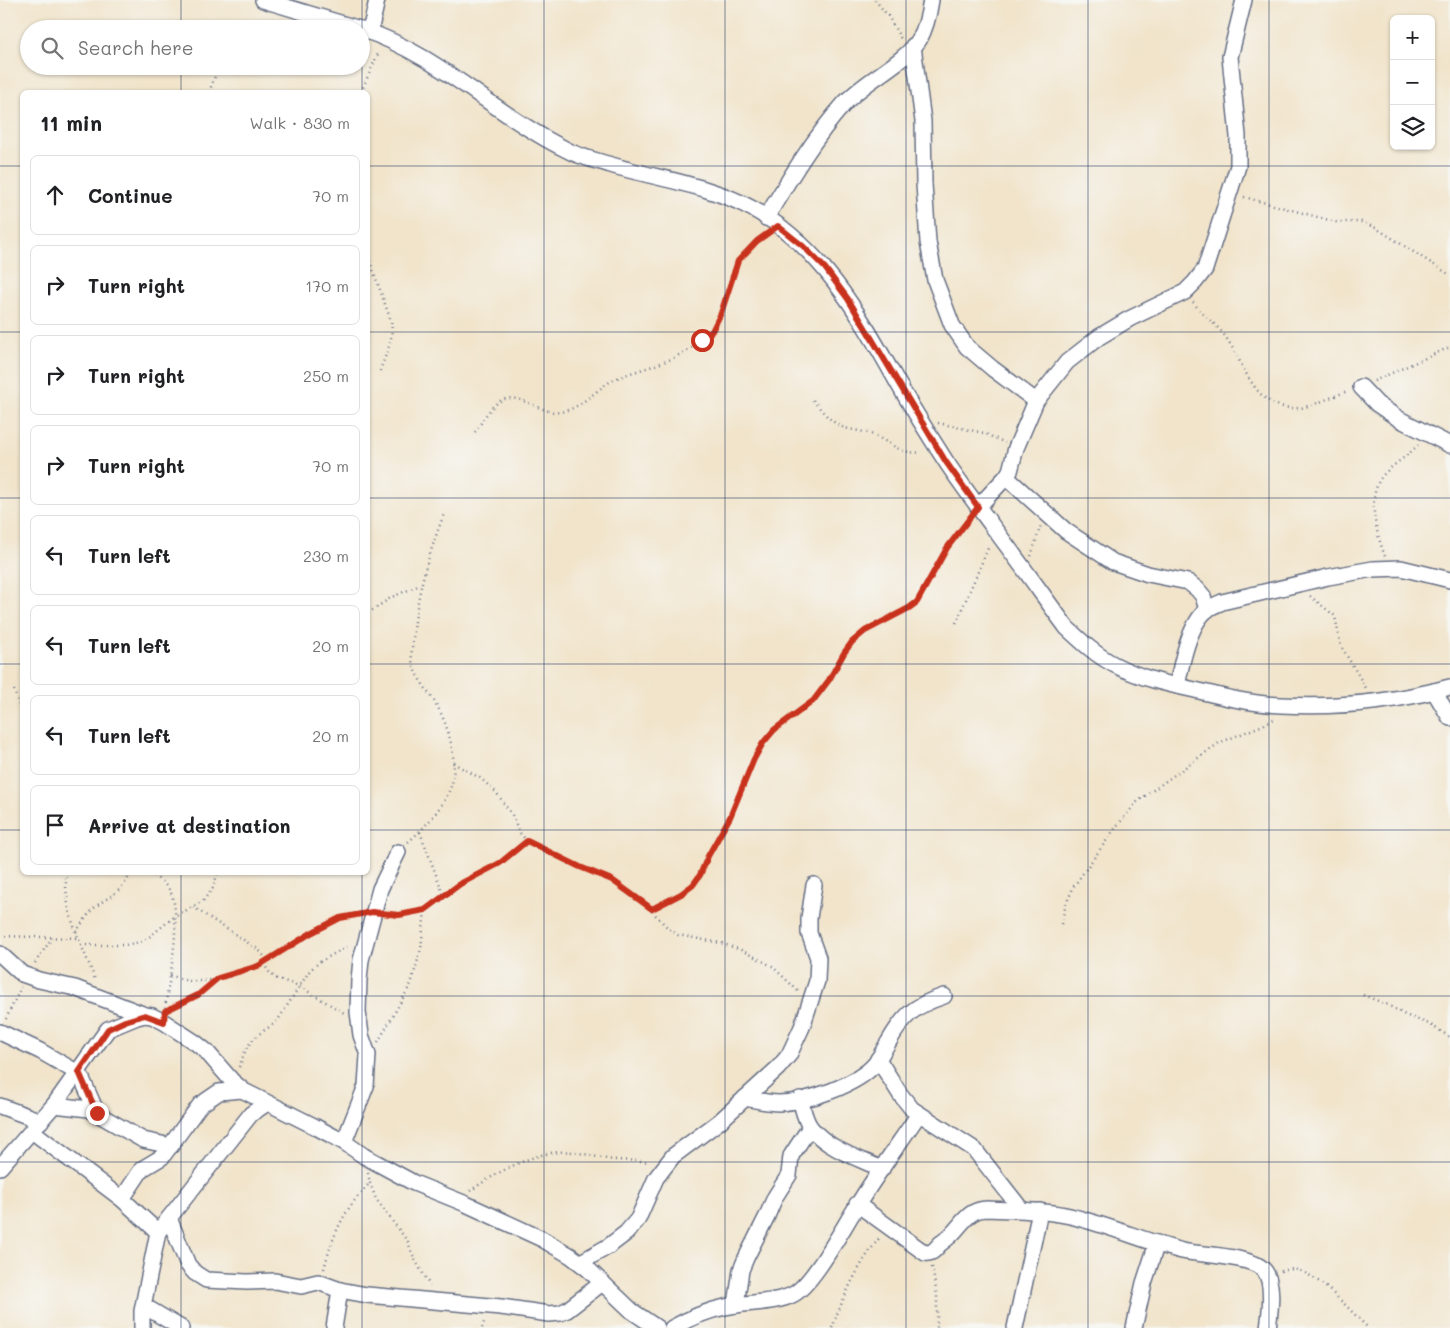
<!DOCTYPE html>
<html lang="en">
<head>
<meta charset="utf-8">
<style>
	:root { --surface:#fff; --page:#f6f6f6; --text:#202124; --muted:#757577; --line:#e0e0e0 }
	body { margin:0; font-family:Mali,sans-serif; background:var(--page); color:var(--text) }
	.controls { position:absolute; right:15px; top:15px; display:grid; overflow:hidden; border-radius:8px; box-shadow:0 1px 4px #0004 }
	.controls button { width:45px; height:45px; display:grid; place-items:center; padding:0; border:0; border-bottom:1px solid var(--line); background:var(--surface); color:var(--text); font:25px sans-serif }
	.stop { position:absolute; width:15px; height:15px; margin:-11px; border:4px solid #c8321e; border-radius:50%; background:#fff }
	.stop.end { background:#c8321e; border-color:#fff; box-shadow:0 1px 5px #0008 }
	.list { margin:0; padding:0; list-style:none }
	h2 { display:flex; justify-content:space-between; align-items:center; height:65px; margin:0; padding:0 20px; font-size:21px }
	h2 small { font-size:16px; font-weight:400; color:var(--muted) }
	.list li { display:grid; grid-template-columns:32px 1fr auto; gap:15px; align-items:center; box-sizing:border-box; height:80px; margin:0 10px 10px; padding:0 10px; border:1px solid var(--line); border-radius:8px }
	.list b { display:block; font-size:19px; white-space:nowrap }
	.list em { font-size:16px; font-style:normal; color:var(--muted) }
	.icon { flex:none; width:28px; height:28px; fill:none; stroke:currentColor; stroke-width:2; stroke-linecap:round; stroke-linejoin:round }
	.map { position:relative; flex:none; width:1450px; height:1328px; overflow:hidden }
	.search { position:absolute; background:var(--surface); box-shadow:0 1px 4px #0004; left:20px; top:20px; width:350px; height:55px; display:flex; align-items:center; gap:12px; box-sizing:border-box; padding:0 18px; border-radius:28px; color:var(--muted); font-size:19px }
	.panel { position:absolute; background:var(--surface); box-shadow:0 1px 4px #0004; left:20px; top:90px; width:350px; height:785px; border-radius:8px }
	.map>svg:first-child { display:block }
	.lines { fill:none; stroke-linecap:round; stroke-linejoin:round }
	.street-casing { stroke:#666e84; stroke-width:18 }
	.path { stroke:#666e84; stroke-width:2.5; stroke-dasharray:1 4; stroke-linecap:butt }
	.street { stroke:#fff; stroke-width:15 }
	.route { stroke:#c8321e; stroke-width:6 }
	.grid { fill:none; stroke:#1b2f5e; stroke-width:1; stroke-opacity:0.55 }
</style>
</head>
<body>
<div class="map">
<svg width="1450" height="1328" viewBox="0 0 1450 1328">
	<rect width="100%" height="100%" fill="#f6f6f2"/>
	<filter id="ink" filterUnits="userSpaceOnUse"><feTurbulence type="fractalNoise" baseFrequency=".02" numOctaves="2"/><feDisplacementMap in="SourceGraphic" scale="10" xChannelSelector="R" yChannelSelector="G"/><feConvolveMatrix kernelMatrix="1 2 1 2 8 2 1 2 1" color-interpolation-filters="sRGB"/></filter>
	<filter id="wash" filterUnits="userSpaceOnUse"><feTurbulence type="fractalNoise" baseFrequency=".0096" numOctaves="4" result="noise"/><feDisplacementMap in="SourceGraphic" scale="20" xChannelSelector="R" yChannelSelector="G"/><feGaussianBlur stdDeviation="1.12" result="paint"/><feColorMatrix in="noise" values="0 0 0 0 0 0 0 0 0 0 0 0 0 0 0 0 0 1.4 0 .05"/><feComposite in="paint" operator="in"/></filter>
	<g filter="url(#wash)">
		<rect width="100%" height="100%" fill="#f1e4cb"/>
	</g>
	<g filter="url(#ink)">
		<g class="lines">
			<g class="street-casing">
				<g id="street">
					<polyline points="263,0 360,29"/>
					<path d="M361,29C438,54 494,114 565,149C579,157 595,160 611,165C658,179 710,185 753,209C824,248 861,318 899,385C914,411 929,435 945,460C960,483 977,505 993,527C1018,560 1042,594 1067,628C1082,642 1097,656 1115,665C1140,678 1167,684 1195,690C1223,697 1252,704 1281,705C1338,708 1395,702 1450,687"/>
					<polyline points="370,32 377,0"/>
					<polyline points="913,46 923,121 924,184 928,242 935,280 952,325 967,347 993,369 1036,401"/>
					<path d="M766,218C790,178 813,139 844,104C865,80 901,66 919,40C926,28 929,14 931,0"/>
					<polyline points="1361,387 1377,404 1399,419 1450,445"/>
					<polyline points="1006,477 1066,531 1113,562 1148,574 1188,582 1197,589 1203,596 1207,610"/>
					<polyline points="978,507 1006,477 1010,471 1016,448 1036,401 1067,362 1099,337 1129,319 1185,292 1195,282 1205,269 1238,166 1238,136 1230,57 1244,0"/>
					<path d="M1177,686C1181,665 1189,623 1208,609C1212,606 1218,604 1222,602L1328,577L1373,569L1401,568L1450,580"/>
					<polyline points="1434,691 1450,718"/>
					<polyline points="0,954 22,974 39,980 75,988 145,1015"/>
					<polyline points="0,1032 40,1051 78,1073"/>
					<polyline points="878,1059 900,1094 912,1109 974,1149 1021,1209"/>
					<polyline points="79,1072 97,1113"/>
					<path d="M745,1098C756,1100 767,1103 779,1103C807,1102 858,1085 876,1063C880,1057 884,1049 888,1043C904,1015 913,1006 944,996"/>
					<path d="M800,1099C803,1109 805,1121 811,1128C828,1149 858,1158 882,1169"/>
					<polyline points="54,1105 89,1109 143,1140 171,1146"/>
					<polyline points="0,1106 41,1121"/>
					<polyline points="32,1131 122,1199 158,1232"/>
					<polyline points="344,1142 366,1086 368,1055 361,1035 358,1012 359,980 361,960 380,889 398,852"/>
					<polyline points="0,1167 54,1105 108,1029 137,1017 145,1015 152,1016 164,1022 196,1043 206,1051 232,1081 244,1091 314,1126 344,1142 364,1156 414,1183 466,1204 542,1239 571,1256 588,1269 632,1311 657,1328"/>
					<polyline points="122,1199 142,1169 162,1157 200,1105 219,1092 242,1090"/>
					<path d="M857,1204L925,1253C933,1254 935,1249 940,1244C944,1241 948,1238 952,1234C963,1223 969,1209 987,1209C1015,1210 1042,1210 1070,1216C1108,1225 1144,1241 1182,1251C1201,1255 1250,1256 1263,1269C1275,1281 1270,1313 1268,1328"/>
					<polyline points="169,1218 188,1265 195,1273 206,1280 247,1282 275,1281 301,1286 318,1282 340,1290 367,1295 501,1307 549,1314 560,1313 567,1310 602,1283"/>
					<polyline points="581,1262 609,1246 626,1233 638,1219 656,1178 673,1156 720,1121 778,1068 789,1055 802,1027 817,981 818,958 809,933 809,918 814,885"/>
					<polyline points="736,1305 741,1270 746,1258 767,1216 775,1197 789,1175 791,1156 810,1127"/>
					<polyline points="144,1306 181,1328"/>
					<polyline points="142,1328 142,1311 158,1232 251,1114 267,1103"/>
					<polyline points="334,1328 340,1290"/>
					<path d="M672,1328C688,1319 706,1311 725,1307C744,1302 774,1304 792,1295C813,1285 843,1227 857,1206C876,1175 898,1145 919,1114"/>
					<polyline points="1015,1328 1040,1211"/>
					<polyline points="1134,1328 1144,1283 1157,1243"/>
				</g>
			</g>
			<g class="path">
				<polyline points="875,0 888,16 901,39"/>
				<polyline points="277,29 282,20"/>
				<polyline points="209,92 219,66"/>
				<polyline points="361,92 379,51"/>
				<polyline points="1244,197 1336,222 1361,222 1376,228 1450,275"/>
				<path d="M368,256L391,321C394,342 386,352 380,371"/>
				<path d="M1193,302C1203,316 1218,325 1227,339C1248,371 1255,411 1300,408C1310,407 1336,395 1348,391"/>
				<polyline points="1374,381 1450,347"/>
				<path d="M813,400C822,411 831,423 845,428C855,431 866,431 875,436C893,444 901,455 922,452"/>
				<polyline points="938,423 984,433 1005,443"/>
				<path d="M475,432C483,421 491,403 505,399C521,394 542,414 560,412C579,409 593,393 608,383C625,373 643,370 661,363C675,358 689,350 701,341C726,323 724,289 737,263C743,252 757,241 767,234"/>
				<polyline points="1031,556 1041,525"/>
				<path d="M1385,556C1376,533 1365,493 1385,473C1395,463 1408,456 1418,445"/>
				<polyline points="1310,596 1335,616 1341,646 1366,688"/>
				<polyline points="368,613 392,597 420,585"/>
				<polyline points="956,623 989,546"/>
				<polyline points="14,690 22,715"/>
				<polyline points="453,763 480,778 496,792 512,815 519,832 527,841 580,867 612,880 643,902 668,928 678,935 721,943 741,950 772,966 799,992"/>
				<polyline points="420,832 444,896"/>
				<path d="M408,842C425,828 450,800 453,778C456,753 448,725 436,704C430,694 415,675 413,665C410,654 413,642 414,631C418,588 429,554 444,514"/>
				<path d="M66,872C64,917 81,940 95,980"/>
				<path d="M150,872C156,878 166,884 170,891C183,914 169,981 165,1008"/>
				<polyline points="193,907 256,948 262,953 266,960"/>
				<polyline points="652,909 681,894 693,885 701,875 708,856 730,817 754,759 763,743 774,730 813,701 829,680 844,653 852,641 865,631 909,608 917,601 947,548 970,518"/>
				<polyline points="388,914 399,915 425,910 460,884 500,863 527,841"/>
				<polyline points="1061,924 1066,904 1074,886 1116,827 1138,801 1219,743 1263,725 1274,719"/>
				<path d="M76,932C81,925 86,917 92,910C108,895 121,895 131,872"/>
				<polyline points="0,936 78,938"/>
				<polyline points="81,945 125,945 140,942 149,937 174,917 203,901 213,888 218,872"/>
				<polyline points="35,963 52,938"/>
				<polyline points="264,963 268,971 275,978 299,986 344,1013"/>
				<path d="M170,975C178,978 187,982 196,981C236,981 270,959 302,939C320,928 337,916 358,914"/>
				<polyline points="1363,995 1386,1004 1405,1015 1429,1024 1450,1037"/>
				<polyline points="169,1009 198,995 217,979"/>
				<polyline points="6,1019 21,987"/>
				<polyline points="378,1042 411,984 421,949 425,910"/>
				<path d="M239,1067C243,1058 245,1048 252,1041C259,1032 270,1028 278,1020L310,970L321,961L350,945"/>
				<polyline points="368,1173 370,1183 376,1199 408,1242 414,1258 430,1286"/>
				<path d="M470,1191C494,1174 528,1155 558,1152C575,1150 590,1156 607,1159C621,1161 636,1160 650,1162"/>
				<polyline points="932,1267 937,1295 937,1328"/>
				<path d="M324,1269C333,1234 344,1209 370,1183"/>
				<path d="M1281,1271C1286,1270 1292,1268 1297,1270C1319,1275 1352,1312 1368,1328"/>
				<polyline points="482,1328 485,1319"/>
				<path d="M832,1328C844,1295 858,1265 880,1237"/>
			</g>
			<use href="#street" class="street"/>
		</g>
	</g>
	<g class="lines" filter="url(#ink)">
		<polyline class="route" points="97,1113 79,1072 108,1029 125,1021 145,1015 164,1022 165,1011 198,995 218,978 258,966 311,933 340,918 372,912 399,915 425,910 460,884 500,863 527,841 580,867 612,880 652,909 681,894 693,885 700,875 708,856 730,817 754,759 763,743 774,730 813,701 829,680 844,653 852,642 865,631 909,608 917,602 947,548 978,507 946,462 848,299 825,268 803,246 778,226 757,241 738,261 721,313 712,331 702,340"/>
	</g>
	<path class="grid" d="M181,0V29M362,0V92M544,0V1328M725,0V1328M906,0V1328M1088,0V1328M1269,0V1328M181,66V92M0,166H22M368,166H1450M0,332H22M368,332H1450M0,498H22M368,498H1450M0,664H22M368,664H1450M0,830H22M368,830H1450M181,872V1328M362,872V1328M0,996H1450M0,1162H1450"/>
</svg>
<div class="controls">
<button>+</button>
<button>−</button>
<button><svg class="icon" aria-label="layers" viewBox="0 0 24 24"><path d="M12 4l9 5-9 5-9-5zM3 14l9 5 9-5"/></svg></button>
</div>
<div class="stop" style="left:702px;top:340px"></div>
<div class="stop end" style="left:97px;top:1113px"></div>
<div class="search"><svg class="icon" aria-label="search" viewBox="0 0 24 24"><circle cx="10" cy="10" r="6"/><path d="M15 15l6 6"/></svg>Search here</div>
<section class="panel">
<h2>11 min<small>Walk · 830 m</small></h2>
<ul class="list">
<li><svg class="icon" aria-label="ahead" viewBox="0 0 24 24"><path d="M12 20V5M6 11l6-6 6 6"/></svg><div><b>Continue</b></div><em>70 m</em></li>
<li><svg class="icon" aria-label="right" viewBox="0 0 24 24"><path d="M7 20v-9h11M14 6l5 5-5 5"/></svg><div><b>Turn right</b></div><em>170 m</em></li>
<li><svg class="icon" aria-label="right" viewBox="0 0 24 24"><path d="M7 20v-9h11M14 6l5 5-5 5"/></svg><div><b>Turn right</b></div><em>250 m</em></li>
<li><svg class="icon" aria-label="right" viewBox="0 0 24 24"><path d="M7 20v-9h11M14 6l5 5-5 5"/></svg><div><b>Turn right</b></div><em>70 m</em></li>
<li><svg class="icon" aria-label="left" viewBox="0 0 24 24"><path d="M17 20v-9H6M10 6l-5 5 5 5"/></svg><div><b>Turn left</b></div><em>230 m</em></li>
<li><svg class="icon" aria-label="left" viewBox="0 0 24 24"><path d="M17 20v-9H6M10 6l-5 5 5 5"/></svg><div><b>Turn left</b></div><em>20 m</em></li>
<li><svg class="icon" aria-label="left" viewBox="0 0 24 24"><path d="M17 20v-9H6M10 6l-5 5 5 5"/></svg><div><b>Turn left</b></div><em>20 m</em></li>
<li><svg class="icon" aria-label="arrive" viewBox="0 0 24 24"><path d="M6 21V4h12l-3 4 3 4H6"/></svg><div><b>Arrive at destination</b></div></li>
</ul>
</section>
</div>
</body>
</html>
